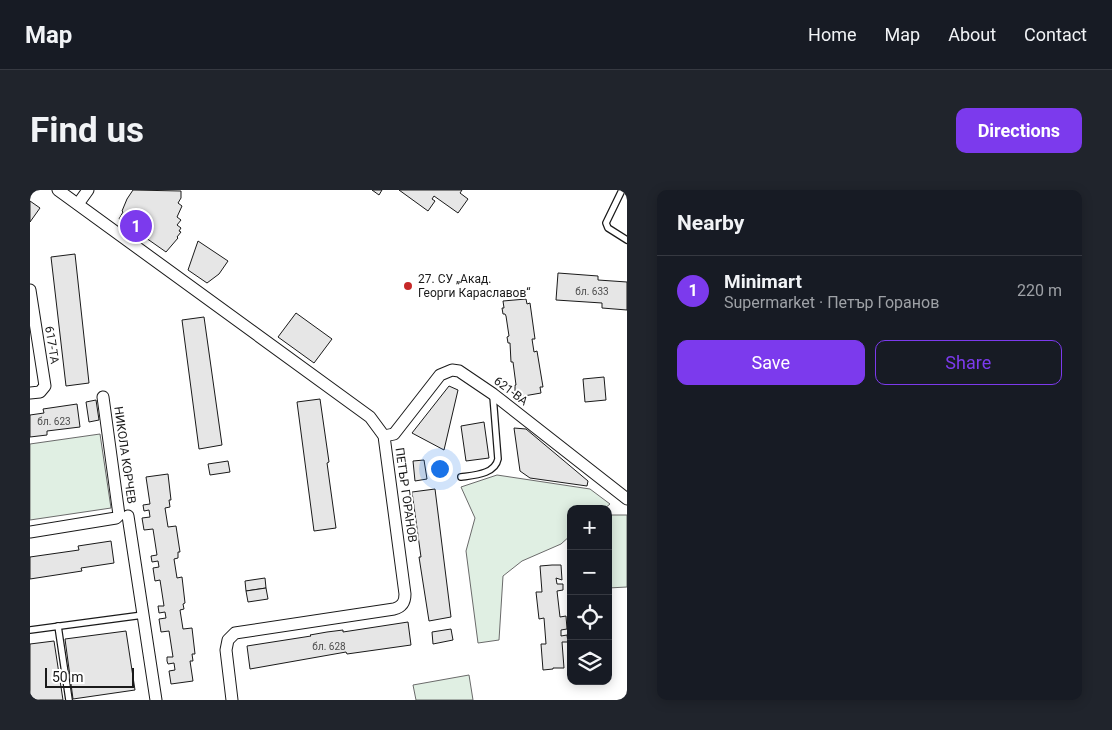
<!DOCTYPE html>
<html lang="en">
<head>
<meta charset="utf-8">
<style>
	:root { --surface:#171b24; --page:#20242c; --text:#f1f3f6; --muted:#9ea1a6; --line:#363941; --accent:#7c3aed }
	body { margin:0; font-family:Roboto,sans-serif; background:var(--page); color:var(--text) }
	.controls { position:absolute; right:15px; bottom:15px; display:grid; overflow:hidden; border-radius:10px; box-shadow:0 2px 12px #0003 }
	.controls button { width:45px; height:45px; display:grid; place-items:center; padding:0; border:0; border-bottom:1px solid var(--line); background:var(--surface); color:var(--text); font:25px sans-serif }
	.scale { position:absolute; left:15px; bottom:12px; width:89px; box-sizing:border-box; padding-left:5px; border:2px solid #1a1a1a; border-top:0; font-size:14px; line-height:18px; white-space:nowrap; color:#1a1a1a; -webkit-text-stroke:4px #fff; paint-order:stroke }
	.you { position:absolute; left:409px; top:278px; width:18px; height:18px; margin:-12px; border:4px solid #fff; border-radius:50%; background:#1a73e8; box-shadow:0 0 0 8px #1a73e833 }
	.badge { display:grid; place-items:center; width:32px; height:32px; border-radius:50%; background:var(--accent); color:#fff; font-size:16px; font-weight:700 }
	.pin { position:absolute; translate:-50% -50%; border:2px solid #fff; box-shadow:0 1px 5px #0006 }
	.list { margin:0; padding:0; list-style:none }
	h2 { display:flex; justify-content:space-between; align-items:center; height:65px; margin:0; padding:0 20px; font-size:21px }
	h2 small { font-size:16px; font-weight:400; color:var(--muted) }
	.list li { display:grid; grid-template-columns:32px 1fr auto; gap:15px; align-items:center; box-sizing:border-box; height:70px; padding:0 20px; border-top:1px solid var(--line) }
	.list b { display:block; font-size:19px; white-space:nowrap }
	.list p { margin:0; font-size:16px; white-space:nowrap; color:var(--muted) }
	.list em { font-size:16px; font-style:normal; color:var(--muted) }
	.actions { display:flex; gap:10px; padding:15px 20px }
	.actions a { flex:1; padding:11px 0; border:1px solid var(--accent); border-radius:10px; text-align:center; font-size:18px; color:var(--accent) }
	.actions .main { background:var(--accent); color:#fff }
	.icon { flex:none; width:28px; height:28px; fill:none; stroke:currentColor; stroke-width:2; stroke-linecap:round; stroke-linejoin:round }
	.map { position:relative; flex:none; width:597px; height:510px; overflow:hidden; border-radius:10px }
	header { display:flex; align-items:center; gap:30px; box-sizing:border-box; height:70px; padding:0 25px; background:var(--surface); border-bottom:1px solid var(--line) }
	header strong { font-size:24px }
	nav { display:flex; gap:28px; margin-inline-start:auto; font-size:18px }
	.intro { display:flex; align-items:center; justify-content:space-between; box-sizing:border-box; height:120px; padding:0 30px }
	h1 { margin:0; font-size:35px }
	.button { padding:12px 22px; border-radius:10px; background:var(--accent); color:#fff; font-size:18px; font-weight:700 }
	main { display:flex; gap:30px; padding:0 30px }
	aside { flex:1; background:var(--surface); border-radius:10px; box-shadow:0 2px 12px #0003 }
	.map>svg:first-child { display:block }
	.green { fill:#e0efe3; stroke:#6a6a6a }
	.building { fill:#e6e6e6; stroke:#1a1a1a }
	.lines { fill:none; stroke-linecap:round; stroke-linejoin:round }
	.service-casing { stroke:#1a1a1a; stroke-width:8 }
	.minor-casing { stroke:#1a1a1a; stroke-width:13 }
	.service { stroke:#fff; stroke-width:5.5 }
	.minor { stroke:#fff; stroke-width:11 }
	.poi-dot { fill:#c62828; stroke:#fff; stroke-width:2 }
	.labels { text-anchor:middle; stroke-width:4; stroke-linejoin:round; paint-order:stroke }
	.number-label { font-size:10px; fill:#4d4d4d }
	.poi-label { font-size:12px; fill:#1a1a1a; stroke:#fff; text-anchor:start }
	.street-label { font-size:12px; fill:#1a1a1a; stroke:#fff }
</style>
</head>
<body>
<header>
<strong>Map</strong>
<nav><a>Home</a><a>Map</a><a>About</a><a>Contact</a></nav>
</header>
<div class="intro"><h1>Find us</h1><a class="button">Directions</a></div>
<main>
<div class="map">
<svg width="597" height="510" viewBox="0 0 597 510">
	<rect width="100%" height="100%" fill="#fff"/>
	<g class="green">
		<polygon points="70,244 81,318 0,330 0,254"/>
		<polygon points="467,285 560,299 580,314 574,319 541,319 541,345 531,354 492,371 473,386 469,450 448,453 436,361 445,328 431,297"/>
		<polygon points="582,325 597,325 597,397 578,398 578,328"/>
		<polygon points="439,485 443,510 386,510 383,495"/>
	</g>
	<g class="building">
		<polygon points="103,0 151,1 151,8 148,13 152,16 147,27 151,30 147,35 151,38 149,41 151,42 147,47 148,48 136,62 89,29 93,22 92,21 97,9"/>
		<polygon points="342,0 352,0 349,5"/>
		<polygon points="369,0 432,0 430,3 438,9 428,23 404,6 402,9 405,11 398,21"/>
		<polygon points="0,11 10,18 0,32"/>
		<polygon points="168,51 198,71 189,84 177,93 158,80"/>
		<polygon points="45,64 59,193 36,196 21,67"/>
		<polygon points="528,83 568,86 568,90 597,92 597,120 572,118 572,113 526,110"/>
		<polygon points="496,109 497,114 500,113 505,149 502,149 504,162 507,161 513,197 510,197 511,203 488,207 487,201 485,201 485,195 486,195 483,172 481,172 480,153 478,153 477,147 479,146 476,126 475,124 473,124 472,118 474,118 473,111"/>
		<polygon points="266,123 302,149 284,173 248,147"/>
		<polygon points="174,127 192,255 169,259 152,130"/>
		<polygon points="574,187 576,210 555,212 553,189"/>
		<polygon points="419,196 428,200 414,260 382,243"/>
		<polygon points="290,209 299,272 297,273 306,338 284,341 267,212"/>
		<polygon points="66,210 69,230 59,232 56,212"/>
		<polygon points="47,214 50,237 17,241 17,245 0,247 0,225 14,223 13,219"/>
		<polygon points="454,232 459,268 436,271 431,236"/>
		<polygon points="484,238 496,239 558,291 557,296 500,288 490,281"/>
		<polygon points="394,270 397,289 385,291 383,271"/>
		<polygon points="198,271 200,282 180,285 178,274"/>
		<polygon points="138,284 141,310 139,310 140,317 135,318 138,337 146,336 150,362 148,362 148,368 144,369 147,388 152,387 155,413 153,414 154,419 150,420 153,439 162,438 165,464 162,464 163,471 160,471 163,491 141,494 139,481 145,480 144,473 138,474 137,471 137,467 143,467 139,441 131,442 129,429 136,428 135,422 129,423 128,416 134,416 130,390 125,391 123,378 129,377 128,371 122,372 121,366 127,365 123,339 114,340 112,328 120,327 119,320 114,321 113,315 120,314 116,287"/>
		<polygon points="405,299 421,427 399,431 389,367 391,367 382,302"/>
		<polygon points="81,351 84,373 51,378 52,381 0,389 0,367 49,360 48,356"/>
		<polygon points="522,375 531,375 532,390 526,388 527,394 533,394 533,400 527,401 530,427 536,426 537,439 531,440 531,446 537,445 538,452 532,452 534,478 523,478 523,479 513,480 511,454 516,454 514,428 509,429 506,402 512,402 510,376"/>
		<polygon points="235,388 236,398 216,401 215,391"/>
		<polygon points="236,398 238,409 218,412 216,401"/>
		<polygon points="378,432 381,455 317,464 316,462 220,479 217,456 281,446 280,445 297,442 313,440 313,442"/>
		<polygon points="421,439 423,450 403,454 402,442"/>
		<polygon points="96,441 105,500 43,509 35,449"/>
		<polygon points="24,451 33,510 0,510 0,454"/>
	</g>
	<g class="lines">
		<g class="service-casing">
			<g id="service">
				<polyline points="592,0 576,33 578,38 597,50"/>
				<path d="M431,287C445,285 465,284 468,269L463,206"/>
				<polyline points="28,436 39,510"/>
				<polyline points="0,440 113,425"/>
			</g>
		</g>
		<g class="minor-casing">
			<g id="minor">
				<path d="M28,0L340,227L354,246L375,404C375,412 372,417 364,419L205,443L198,450L196,460L202,510"/>
				<polyline points="48,14 58,0"/>
				<polyline points="0,100 15,196 10,202 0,203"/>
				<polyline points="354,246 364,244 410,185 422,180 429,181 463,204 597,309"/>
				<polyline points="98,326 126,510"/>
				<polyline points="0,342 86,328 89,325 73,207"/>
			</g>
		</g>
		<use href="#service" class="service"/>
		<use href="#minor" class="minor"/>
	</g>
	<circle class="poi-dot" cx="378" cy="96" r="5"/>
	<g class="labels">
		<g class="number-label">
			<text x="562" y="105">бл. 633</text>
			<text x="24" y="235">бл. 623</text>
			<text x="299" y="460">бл. 628</text>
		</g>
		<g class="poi-label">
			<text x="388" y="93">27. СУ „Акад.<tspan x="388" dy="14">Георги Караславов“</tspan></text>
		</g>
		<g class="street-label">
			<text transform="translate(22 155) rotate(81)" y="4">617-ТА</text>
			<text transform="translate(481 201) rotate(37)" y="4">621-ВА</text>
			<text transform="translate(95 265) rotate(82)" y="4">НИКОЛА КОРЧЕВ</text>
			<text transform="translate(376 305) rotate(82)" y="4">ПЕТЪР ГОРАНОВ</text>
		</g>
	</g>
</svg>
<div class="controls">
<button>+</button>
<button>−</button>
<button><svg class="icon" aria-label="locate" viewBox="0 0 24 24"><circle cx="12" cy="12" r="6"/><path d="M12 2v4M12 18v4M2 12h4M18 12h4"/></svg></button>
<button><svg class="icon" aria-label="layers" viewBox="0 0 24 24"><path d="M12 4l9 5-9 5-9-5zM3 14l9 5 9-5"/></svg></button>
</div>
<div class="scale">50 m</div>
<div class="you"></div>
<div class="pin badge" style="left:106px;top:36px">1</div>
</div>
<aside>
<h2>Nearby<small></small></h2>
<ul class="list">
<li><span class="badge">1</span><div><b>Minimart</b><p>Supermarket · Петър Горанов</p></div><em>220 m</em></li>
</ul>
<div class="actions"><a class="main">Save</a><a>Share</a></div>
</aside>
</main>
</body>
</html>
